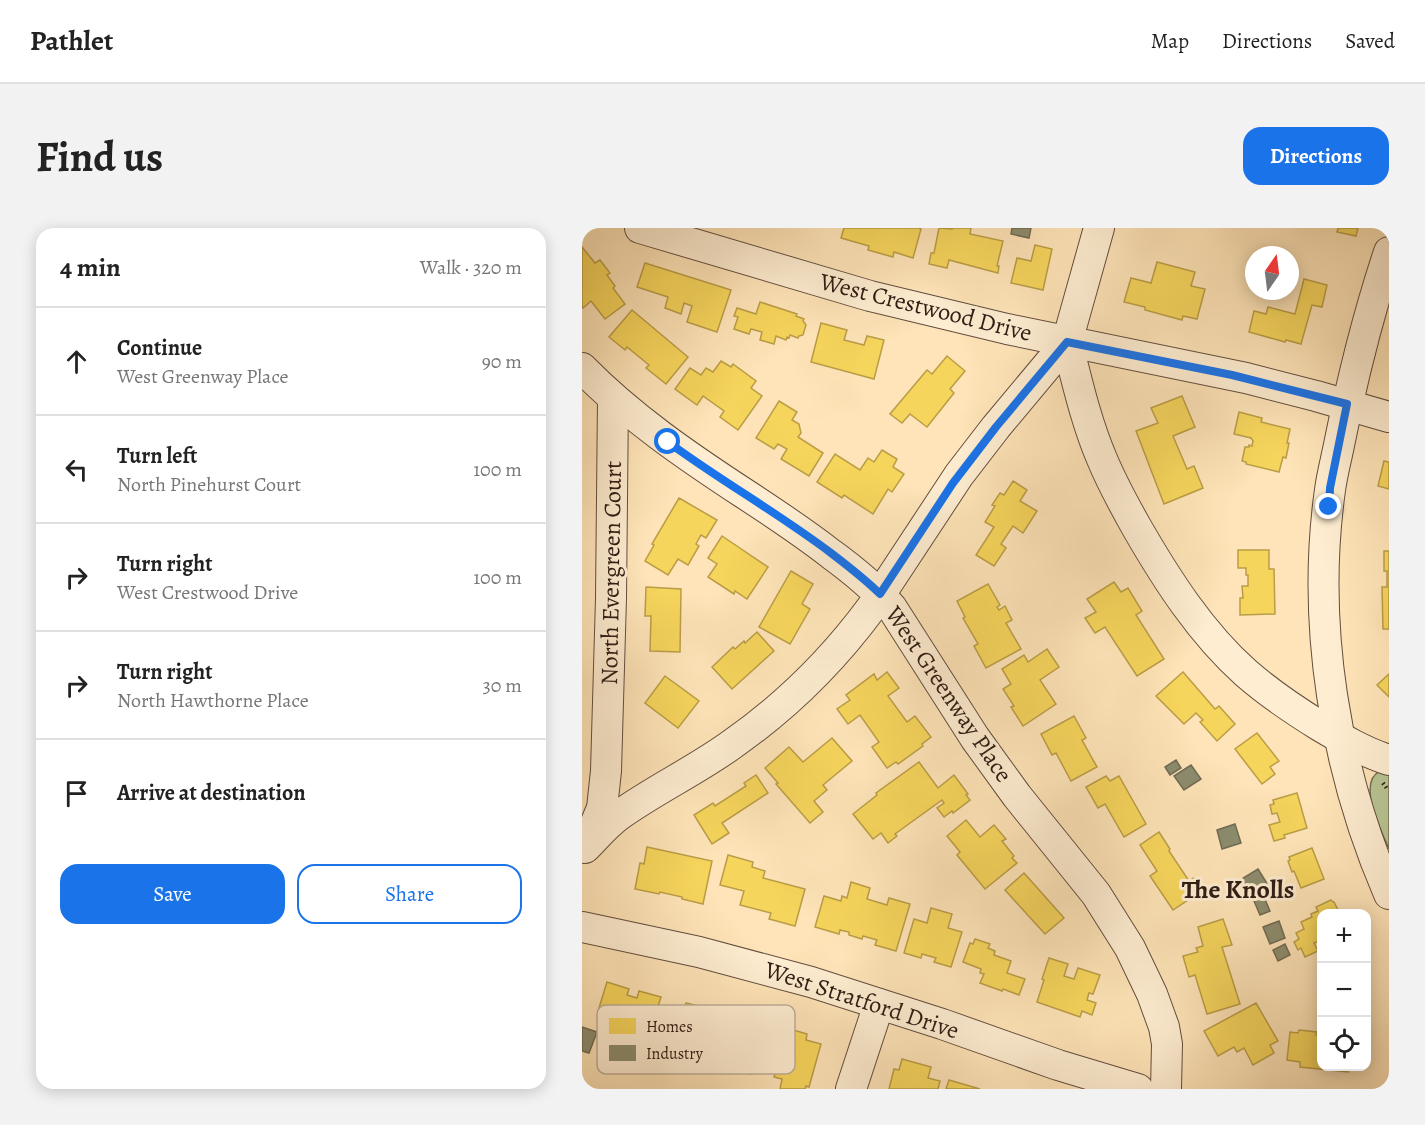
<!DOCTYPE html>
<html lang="en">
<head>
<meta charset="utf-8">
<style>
	:root { --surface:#fff; --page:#f2f2f2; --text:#222; --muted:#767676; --line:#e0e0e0; --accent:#1a73e8 }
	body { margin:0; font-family:Alegreya,serif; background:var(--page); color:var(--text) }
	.controls { position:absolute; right:18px; bottom:18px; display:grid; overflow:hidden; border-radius:12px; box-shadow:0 3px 15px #0003 }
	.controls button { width:54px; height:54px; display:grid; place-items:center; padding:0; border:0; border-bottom:2px solid var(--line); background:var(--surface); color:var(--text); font:30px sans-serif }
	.compass { position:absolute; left:663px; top:18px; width:54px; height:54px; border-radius:50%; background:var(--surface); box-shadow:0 3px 15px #0003; rotate:14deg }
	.stop { position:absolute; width:18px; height:18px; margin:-14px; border:4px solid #1a73e8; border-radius:50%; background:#fff }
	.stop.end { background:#1a73e8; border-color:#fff; box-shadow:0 2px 6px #0008 }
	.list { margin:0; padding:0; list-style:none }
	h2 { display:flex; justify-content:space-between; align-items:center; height:78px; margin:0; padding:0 24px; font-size:26px }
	h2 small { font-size:20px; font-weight:400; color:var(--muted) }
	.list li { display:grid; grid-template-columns:39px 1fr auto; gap:18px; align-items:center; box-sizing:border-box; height:108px; padding:0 24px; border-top:2px solid var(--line) }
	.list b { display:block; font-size:22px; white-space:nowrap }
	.list p { margin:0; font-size:20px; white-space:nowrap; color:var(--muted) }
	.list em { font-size:20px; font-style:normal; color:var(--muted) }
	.actions { display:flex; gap:12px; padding:18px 24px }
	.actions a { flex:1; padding:14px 0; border:2px solid var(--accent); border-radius:18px; text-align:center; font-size:21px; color:var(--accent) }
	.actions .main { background:var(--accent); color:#fff }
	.icon { flex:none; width:33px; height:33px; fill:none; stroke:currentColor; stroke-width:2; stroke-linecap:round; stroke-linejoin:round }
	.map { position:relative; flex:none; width:807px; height:861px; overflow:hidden; border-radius:18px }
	header { display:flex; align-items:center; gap:36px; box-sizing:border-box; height:84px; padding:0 30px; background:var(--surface); border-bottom:2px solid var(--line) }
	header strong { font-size:28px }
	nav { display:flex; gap:33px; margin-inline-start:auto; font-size:21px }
	.intro { display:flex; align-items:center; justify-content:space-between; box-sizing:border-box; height:144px; padding:0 36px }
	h1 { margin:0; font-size:42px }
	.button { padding:15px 27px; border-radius:18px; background:var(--accent); color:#fff; font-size:21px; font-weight:700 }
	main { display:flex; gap:36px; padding:0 36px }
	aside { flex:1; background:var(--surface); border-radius:18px; box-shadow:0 3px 15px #0003 }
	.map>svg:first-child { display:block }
	.green { fill:#b9c594; stroke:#747054; stroke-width:1.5 }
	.homes { fill:#f6d55c; stroke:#ba9d46; stroke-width:1.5 }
	.industry { fill:#8c8c6e; stroke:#706a53; stroke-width:1.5 }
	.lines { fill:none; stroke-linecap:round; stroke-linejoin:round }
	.minor-casing { stroke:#634d3d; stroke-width:32 }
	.path { stroke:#2f1b14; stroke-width:4; stroke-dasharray:1.5 3; stroke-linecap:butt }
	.minor { stroke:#feedd1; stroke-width:30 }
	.route { stroke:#1a73e8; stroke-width:8 }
	.labels { text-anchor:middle; stroke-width:6; stroke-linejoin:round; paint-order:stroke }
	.street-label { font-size:24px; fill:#2f1b14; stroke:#feedd1 }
	.neighbourhood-label { font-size:26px; font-weight:bold; fill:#2f1b14; stroke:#feedd1 }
	.key { fill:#feedd1; stroke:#c0ae98; stroke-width:1.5 }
	.key-label { font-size:16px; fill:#2f1b14 }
</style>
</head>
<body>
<header>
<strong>Pathlet</strong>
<nav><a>Map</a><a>Directions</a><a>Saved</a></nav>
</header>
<div class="intro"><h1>Find us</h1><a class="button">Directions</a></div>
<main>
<aside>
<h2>4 min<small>Walk · 320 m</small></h2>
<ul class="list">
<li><svg class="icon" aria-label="ahead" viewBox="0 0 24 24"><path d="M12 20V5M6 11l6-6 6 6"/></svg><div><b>Continue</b><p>West Greenway Place</p></div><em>90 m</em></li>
<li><svg class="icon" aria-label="left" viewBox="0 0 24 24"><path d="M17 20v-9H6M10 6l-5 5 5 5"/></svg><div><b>Turn left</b><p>North Pinehurst Court</p></div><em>100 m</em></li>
<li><svg class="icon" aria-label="right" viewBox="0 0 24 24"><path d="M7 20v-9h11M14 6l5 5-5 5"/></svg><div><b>Turn right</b><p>West Crestwood Drive</p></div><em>100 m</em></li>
<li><svg class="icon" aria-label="right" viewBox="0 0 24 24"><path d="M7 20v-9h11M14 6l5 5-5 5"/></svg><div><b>Turn right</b><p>North Hawthorne Place</p></div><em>30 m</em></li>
<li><svg class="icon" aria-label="arrive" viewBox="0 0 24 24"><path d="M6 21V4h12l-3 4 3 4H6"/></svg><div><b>Arrive at destination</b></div></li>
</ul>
<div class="actions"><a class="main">Save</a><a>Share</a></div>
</aside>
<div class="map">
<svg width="807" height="861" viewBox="0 0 807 861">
	<rect width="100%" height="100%" fill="#fee4b8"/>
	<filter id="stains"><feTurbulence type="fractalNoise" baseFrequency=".00333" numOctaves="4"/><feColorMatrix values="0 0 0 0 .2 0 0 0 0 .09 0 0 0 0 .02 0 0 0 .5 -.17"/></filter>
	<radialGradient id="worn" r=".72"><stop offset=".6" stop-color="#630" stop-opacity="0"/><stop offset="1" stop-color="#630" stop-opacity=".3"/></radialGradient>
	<path class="green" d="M807,541V621C800,604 774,555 798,543C801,542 804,541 807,541Z"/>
	<g class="homes">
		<polygon points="262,0 337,0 339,1 331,30 312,24 311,29 286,22 287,18 259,10"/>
		<polygon points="357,0 370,1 370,0 389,0 388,6 421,13 415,38 417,38 416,45 367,32 365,40 347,36 349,25 352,25"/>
		<polygon points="756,0 776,0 774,8 755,4"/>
		<polygon points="453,17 470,21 461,62 429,55 435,30 449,33"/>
		<polygon points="0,19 13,35 18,32 28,45 25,47 33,58 31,60 43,76 23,91 9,73 1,80 0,78"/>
		<polygon points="575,34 613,44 609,58 623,61 615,91 601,88 600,92 563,82 563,79 542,74 549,50 569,55"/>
		<polygon points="63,35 149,62 135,104 105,94 110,78 102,75 99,86 83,80 86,69 55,59"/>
		<polygon points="722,51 745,57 740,79 730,77 719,116 704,112 703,114 667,104 672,83 684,86 686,79 713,86"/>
		<polygon points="178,74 215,86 214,88 222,91 221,93 224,97 221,107 217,108 216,110 208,107 207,110 205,109 204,112 194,108 192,116 178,112 180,104 169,101 167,106 152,101 156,89 152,88 155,80 174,86"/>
		<polygon points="50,82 106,129 84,156 64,140 67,137 45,119 43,122 27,109"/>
		<polygon points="239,95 265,102 262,112 282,117 285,108 302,112 292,151 229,134"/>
		<polygon points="365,128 383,143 368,161 372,165 345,199 328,186 320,195 308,186 345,142 350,146"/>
		<polygon points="139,133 149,139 151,136 174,153 169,160 180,168 156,202 138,189 142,183 121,168 115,177 93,161 108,140 119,147 124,140 131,144"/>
		<polygon points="600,168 613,199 591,208 605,241 612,238 621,260 582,276 554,203 576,195 569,180"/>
		<polygon points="197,173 215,184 210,192 217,196 219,205 216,209 241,225 227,248 199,231 205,221 196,216 192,221 174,210"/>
		<polygon points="657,184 680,190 679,194 708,201 705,215 707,215 704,230 701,229 697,244 664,236 664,234 660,233 663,219 667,219 667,217 670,218 671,213 669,210 652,206"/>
		<polygon points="300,222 315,231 311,239 322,246 310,264 306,261 291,286 262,267 260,270 235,254 253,226 278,242 286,230 292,234"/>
		<polygon points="802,233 807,234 807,261 796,258"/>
		<polygon points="431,253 445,262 438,273 455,283 441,305 431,298 419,316 424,320 412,338 394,327 412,299 403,294 413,278 410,277 418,265 422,267"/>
		<polygon points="97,270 135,292 124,310 119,307 114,316 117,318 106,337 96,331 86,347 63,333 72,317 70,316"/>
		<polygon points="140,308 186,339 165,371 153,363 152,366 126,349 135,336 126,330"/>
		<polygon points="656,322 687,322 687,341 692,341 693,386 658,387 658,370 661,370 660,358 666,358 666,347 664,347 664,340 656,340"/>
		<polygon points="802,323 807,323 807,401 801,401 800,359 805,359 805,343 802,343"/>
		<polygon points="209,343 231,356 220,376 228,381 208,416 177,399"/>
		<polygon points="532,354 539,364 546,360 560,383 554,387 582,431 555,448 523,399 513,405 503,390 514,384 505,371"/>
		<polygon points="406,356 418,377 415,379 417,382 423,378 430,392 424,395 439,421 404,440 392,418 396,416 381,390 383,389 375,373"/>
		<polygon points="64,359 99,361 98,424 68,423 69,388 63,388"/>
		<polygon points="175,404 192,423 150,461 130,439 151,419 153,421 162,413 163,415"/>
		<polygon points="465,421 477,439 458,452 474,476 441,498 429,479 432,478 421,461 429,456 420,441 442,427 446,434"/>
		<polygon points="305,444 317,460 306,468 325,494 333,488 349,509 340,516 341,518 316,536 314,534 305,540 290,519 297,514 278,487 266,496 255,481 268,472 264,467 292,446 295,452"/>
		<polygon points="601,444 633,481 637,478 653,496 635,513 618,494 621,492 614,485 602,496 574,468"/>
		<polygon points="807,446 807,469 795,457"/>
		<polygon points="83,448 117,473 96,500 63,475"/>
		<polygon points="492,488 504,510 500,512 515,539 489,553 474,525 470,527 459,506"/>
		<polygon points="675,505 697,533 688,539 693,546 680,556 653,521"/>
		<polygon points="250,510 270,533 241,557 245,562 232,573 241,584 228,595 194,556 196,555 183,540 207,519 221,534"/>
		<polygon points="337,534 356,560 372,547 386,566 384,567 388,572 371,585 370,583 362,589 355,580 362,575 360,572 313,606 315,608 306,615 299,605 291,611 271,586 295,567 294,565"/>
		<polygon points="174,547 186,565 140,595 147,605 130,616 112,587 131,575 133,578 164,558 162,555"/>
		<polygon points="524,548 528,553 537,548 564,596 542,609 523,576 516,580 504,559"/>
		<polygon points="715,565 725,600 702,607 703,610 692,613 687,597 698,594 695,585 690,586 688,577 692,576 691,572"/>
		<polygon points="384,592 398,609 412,597 424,611 420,613 432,628 430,630 435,635 403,661 375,627 378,624 365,608"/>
		<polygon points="577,604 588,621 587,623 607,653 612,650 621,662 591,682 568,648 575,643 558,617"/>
		<polygon points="65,619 130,633 121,676 100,671 100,669 78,664 77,666 53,661 58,635 62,636"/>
		<polygon points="730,620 742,651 719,660 712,643 710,644 706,633 708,632 707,629"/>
		<polygon points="146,627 171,634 170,639 183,643 181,650 223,661 213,698 187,691 189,685 158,677 162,663 138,657"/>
		<polygon points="442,645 482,690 463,706 423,662"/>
		<polygon points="269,654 288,660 285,671 305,677 307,670 328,676 314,723 293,717 295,712 281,708 280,711 267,707 267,704 258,702 257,706 233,699 242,668 259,673 260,668 265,670"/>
		<polygon points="749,672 751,674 752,674 758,686 740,686 740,712 732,715 736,723 723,729 719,720 716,722 712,714 717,711 714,705 722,701 719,694 730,689 729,686 736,683 734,679"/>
		<polygon points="349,680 370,686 366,700 380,704 369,739 352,734 354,730 340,726 339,730 322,725 332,691 345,695"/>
		<polygon points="641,691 650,717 640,719 658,776 625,786 613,747 607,749 601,728 616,724 614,720 621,718 616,699"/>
		<polygon points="393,711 408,716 406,720 413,723 412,727 429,733 425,745 443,751 437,767 421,761 420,763 398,755 402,746 398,745 399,741 381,734 388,715 391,716"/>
		<polygon points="467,730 486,736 482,748 492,751 496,740 518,747 511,766 507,765 505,772 514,775 510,787 500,783 498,789 455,774 462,752 460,751"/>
		<polygon points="25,754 47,761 45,767 55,770 57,763 79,769 68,803 47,796 50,786 32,780 29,792 16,788 19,780 17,780"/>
		<polygon points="104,775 143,784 137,807 177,817 169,846 131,837 130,843 86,832 92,807 101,809 103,804 97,803"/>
		<polygon points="674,775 696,813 688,817 692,825 671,837 662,820 655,824 652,819 636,828 622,803"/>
		<polygon points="198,798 225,806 224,812 239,816 227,859 224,858 223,861 198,861 200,851 192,849 194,843 187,841"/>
		<polygon points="717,802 735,804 734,807 740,808 740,838 766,838 766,844 718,839 718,834 705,832 708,804 716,805"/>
		<polygon points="320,831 349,839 346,850 358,853 356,861 307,861 312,841 317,842"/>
		<polygon points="367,852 398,861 364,861"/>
	</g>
	<g class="industry">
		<polygon points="430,0 449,0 447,10 429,6"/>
		<polygon points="594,532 599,540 588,547 583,539"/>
		<polygon points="609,537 619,551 602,562 592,548"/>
		<polygon points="653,596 659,615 640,621 635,602"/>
		<polygon points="676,641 686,657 668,668 658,652"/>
		<polygon points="682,669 688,683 678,687 672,673"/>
		<polygon points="697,693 703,710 688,716 681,699"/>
		<polygon points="703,716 708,727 696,733 691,722"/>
		<polygon points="0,799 15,804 7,825 0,823"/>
	</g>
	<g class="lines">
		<g class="minor-casing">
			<g id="minor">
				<polyline points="58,0 288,68 425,101 664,150 734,168 807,189"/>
				<path d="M807,24C786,87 770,152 757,217C754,232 750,247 748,262C729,397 753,541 807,666"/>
				<path d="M485,114C495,153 504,194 520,231C530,255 542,277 555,300C585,352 619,405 664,445C687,465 712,482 738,498C760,511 782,524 807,532"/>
				<path d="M0,140C48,189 105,228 163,266C192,285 221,304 249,326C271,342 292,359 310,380L393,510L435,568L514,666L548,720L570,766L582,799L585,816L584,861"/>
				<polyline points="7,611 20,580 24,543 29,370 31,170"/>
				<path d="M3,620C14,609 24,597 36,588C72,562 113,543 149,517C202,480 251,432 290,379L377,247L414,199L485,114L517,0"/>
				<polyline points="0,699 117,724 229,754 360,796 476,837 556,861"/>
				<polyline points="269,861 297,776"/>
			</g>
		</g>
		<polyline class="path" points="801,555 806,562"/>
		<use href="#minor" class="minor"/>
	</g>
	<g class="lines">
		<path class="route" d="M86,214C139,253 196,285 249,325C266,338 283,351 298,366L371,255L414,199L485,114L650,147L765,176L748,260L747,279"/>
	</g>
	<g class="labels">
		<g class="street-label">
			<text transform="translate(344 79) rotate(14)" y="8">West Crestwood Drive</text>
			<text transform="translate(29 345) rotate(-89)" y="8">North Evergreen Court</text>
			<text transform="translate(367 466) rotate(56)" y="8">West Greenway Place</text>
			<text transform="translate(280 772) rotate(18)" y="8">West Stratford Drive</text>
		</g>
		<g class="neighbourhood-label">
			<text x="656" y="670">The Knolls</text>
		</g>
	</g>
	<rect x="15" y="777" width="198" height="69" rx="9" class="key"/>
	<rect x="27" y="790" width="27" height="16" fill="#f6d55c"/>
	<rect x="27" y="817" width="27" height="16" fill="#8c8c6e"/>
	<g class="key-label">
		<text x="64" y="804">Homes</text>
		<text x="64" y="831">Industry</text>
	</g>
	<rect width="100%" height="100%" filter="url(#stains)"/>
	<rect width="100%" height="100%" fill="url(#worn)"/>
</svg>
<div class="controls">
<button>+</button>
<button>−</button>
<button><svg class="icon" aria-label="locate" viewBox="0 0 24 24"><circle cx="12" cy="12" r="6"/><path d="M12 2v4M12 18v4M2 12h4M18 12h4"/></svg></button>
</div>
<svg class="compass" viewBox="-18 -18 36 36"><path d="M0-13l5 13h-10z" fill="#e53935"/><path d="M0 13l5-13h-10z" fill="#767676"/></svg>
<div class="stop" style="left:86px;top:214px"></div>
<div class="stop end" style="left:747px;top:279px"></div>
</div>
</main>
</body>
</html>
